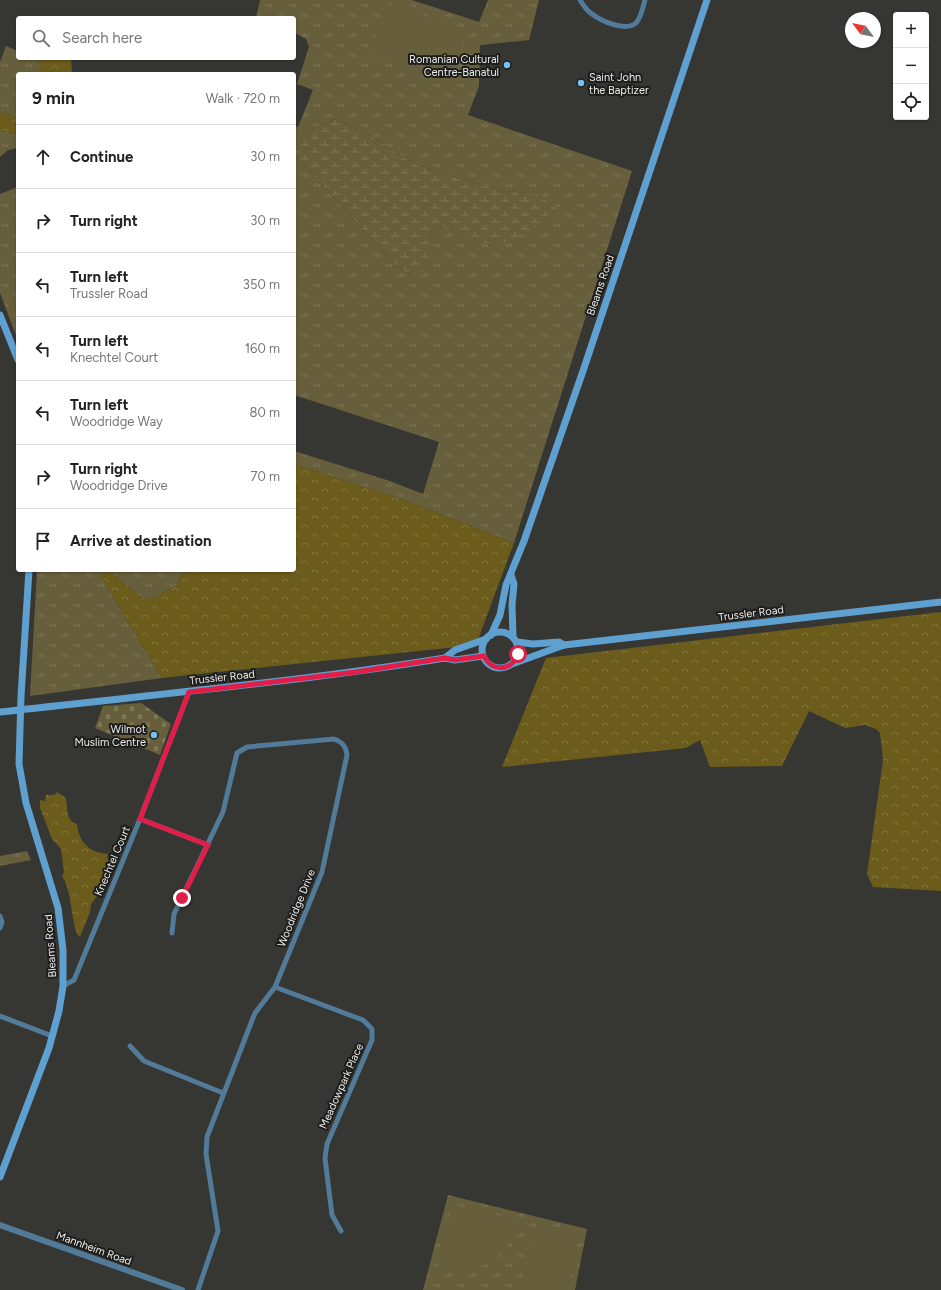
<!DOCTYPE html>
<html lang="en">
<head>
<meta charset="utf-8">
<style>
	:root { --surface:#fff; --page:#f2f2f2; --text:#222; --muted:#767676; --line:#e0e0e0 }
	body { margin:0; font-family:Figtree,sans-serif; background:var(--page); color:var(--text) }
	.controls { position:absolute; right:12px; top:12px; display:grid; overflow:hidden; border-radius:4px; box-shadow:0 1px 3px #0004 }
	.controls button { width:36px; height:36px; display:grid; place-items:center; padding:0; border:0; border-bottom:1px solid var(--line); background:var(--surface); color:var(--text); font:20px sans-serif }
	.compass { position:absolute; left:845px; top:12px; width:36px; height:36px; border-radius:50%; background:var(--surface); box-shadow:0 1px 3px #0004; rotate:302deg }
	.stop { position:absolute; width:12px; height:12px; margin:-9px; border:3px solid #e11d48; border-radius:50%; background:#fff }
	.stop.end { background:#e11d48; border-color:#fff; box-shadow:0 1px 4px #0008 }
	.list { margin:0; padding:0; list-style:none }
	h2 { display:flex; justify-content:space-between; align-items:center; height:52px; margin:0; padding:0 16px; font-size:17px }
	h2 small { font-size:13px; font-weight:400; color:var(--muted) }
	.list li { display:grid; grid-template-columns:26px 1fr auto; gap:12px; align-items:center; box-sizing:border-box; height:64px; padding:0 16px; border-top:1px solid var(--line) }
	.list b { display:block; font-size:15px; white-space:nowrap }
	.list p { margin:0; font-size:13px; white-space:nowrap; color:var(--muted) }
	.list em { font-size:13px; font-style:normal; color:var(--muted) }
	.icon { flex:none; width:22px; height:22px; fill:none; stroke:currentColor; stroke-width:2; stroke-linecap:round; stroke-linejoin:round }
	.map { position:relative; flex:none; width:941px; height:1290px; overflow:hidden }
	.search { position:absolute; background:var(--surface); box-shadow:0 1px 3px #0004; left:16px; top:16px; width:280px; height:44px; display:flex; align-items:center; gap:10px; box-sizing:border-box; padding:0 14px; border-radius:4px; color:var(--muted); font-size:15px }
	.panel { position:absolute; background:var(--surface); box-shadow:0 1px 3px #0004; left:16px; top:72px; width:280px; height:500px; border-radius:4px }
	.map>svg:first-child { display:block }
	.grass { fill:url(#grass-tufts) }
	.forest { fill:url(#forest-crowns) }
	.wetland { fill:url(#wetland-marsh) }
	.cemetery { fill:url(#cemetery-stones) }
	.garden { fill:#675f3b }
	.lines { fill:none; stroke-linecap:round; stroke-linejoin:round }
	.minor { stroke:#527a99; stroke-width:5 }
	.tertiary { stroke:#527a99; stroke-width:6 }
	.secondary { stroke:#5ea0d0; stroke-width:7 }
	.route { stroke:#e11d48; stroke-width:5 }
	.poi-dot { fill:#75c0f6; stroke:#1d1d1c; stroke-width:1.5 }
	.labels { text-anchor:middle; stroke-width:4; stroke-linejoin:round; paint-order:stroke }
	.poi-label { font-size:11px; fill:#eaeae8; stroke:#1d1d1c; text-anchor:end }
	.street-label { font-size:11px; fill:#eaeae8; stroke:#1d1d1c }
</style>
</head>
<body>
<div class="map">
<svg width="941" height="1290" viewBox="0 0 941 1290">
	<defs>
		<pattern id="grass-tufts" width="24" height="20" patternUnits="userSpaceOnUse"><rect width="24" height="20" fill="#675f3b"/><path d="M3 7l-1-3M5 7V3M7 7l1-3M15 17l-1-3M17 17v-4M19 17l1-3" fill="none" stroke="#7d7657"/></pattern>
		<pattern id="forest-crowns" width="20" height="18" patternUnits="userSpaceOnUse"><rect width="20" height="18" fill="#6b5c1b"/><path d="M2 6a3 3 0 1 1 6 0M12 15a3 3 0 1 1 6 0" fill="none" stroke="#80743c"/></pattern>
		<pattern id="wetland-marsh" width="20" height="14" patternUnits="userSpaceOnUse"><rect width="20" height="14" fill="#675f3b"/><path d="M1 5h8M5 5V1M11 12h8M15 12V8" fill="none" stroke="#7d7657"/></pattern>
		<pattern id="cemetery-stones" width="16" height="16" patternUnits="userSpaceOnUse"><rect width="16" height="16" fill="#675f3b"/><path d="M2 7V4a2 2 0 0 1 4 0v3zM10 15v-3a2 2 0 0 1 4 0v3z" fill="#7d7657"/></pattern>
	</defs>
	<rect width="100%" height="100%" fill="#363633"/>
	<g class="grass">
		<polygon points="260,0 412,0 479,22 488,0 539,0 529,40 480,45 479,86 468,115 632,171 514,543 409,502 294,464 294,451 390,481 423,494 439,442 294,395 294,155 398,267 411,275 421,275 429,260 429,238 438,227 452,230 490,245 537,223 558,209 538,194 499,190 423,167 408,160 370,135 335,119 307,131 294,141 294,126 298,127 313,90 297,84 309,47 306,39 294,32 294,18 256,18"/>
		<polygon points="6,46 18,51 18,58 33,58 39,61 42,74 18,74 18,117 0,112 0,62"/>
		<polygon points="0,130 18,135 18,148 8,150 0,157"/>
		<polygon points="18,187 18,341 0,293 0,194"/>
		<polygon points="37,570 184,570 177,585 151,599 142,598 109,571 101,576 162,678 30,696"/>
		<polygon points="27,851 31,860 0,866 0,856"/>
		<polygon points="448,1195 587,1229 575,1290 423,1290"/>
	</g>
	<g class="forest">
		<polygon points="33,58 71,58 72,74 42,74 39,61"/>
		<polygon points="0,112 18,117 18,135 0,130"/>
		<polygon points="294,464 409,502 514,543 476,645 162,678 101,576 109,571 142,598 151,599 177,585 184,570 294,570"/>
		<polygon points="941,612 941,891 873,887 867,874 883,760 880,733 876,729 865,725 845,728 809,711 782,766 710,767 700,740 686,748 502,767 546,658"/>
		<path d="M57,792L66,798L68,816L72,822L77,824C79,843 90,853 108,854L107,858L111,863L98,895L91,904L90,912L80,937C71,931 73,891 62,876L64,872L61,849L52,839L40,808V800L45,801L46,795H54Z"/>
	</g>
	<path class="wetland" d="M335,119L370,135L408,160L423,167L499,190L538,194L558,209C543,219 506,250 488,244C471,239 456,230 438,227L429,238V260L421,275H411L398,267L294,155V141L307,131Z"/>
	<polygon class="cemetery" points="141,703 171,724 160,755 95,728 103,706"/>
	<g class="garden">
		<polygon points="386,4 469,30 450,81 370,54"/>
		<path d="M456,1205L517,1219C510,1261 475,1275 437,1270L451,1208Z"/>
		<polygon points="536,1225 580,1234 567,1290 519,1290"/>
	</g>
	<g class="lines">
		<g class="minor">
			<path d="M580,0C583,5 587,11 592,14C601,21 626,32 636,23C641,18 643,7 645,0"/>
			<polyline points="140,819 208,845"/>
			<polyline points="0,916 2,922 0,928"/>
			<path d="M172,933L174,914L223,812L237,753L247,747L334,739C342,742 346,746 347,755L322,872L275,987L255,1013L251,1023L207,1137L206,1154L218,1231L198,1290"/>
			<polyline points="63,986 74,980 140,819 189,692"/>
			<polyline points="275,987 363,1020 372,1029 372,1040 327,1144 325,1158 332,1215 341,1231"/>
			<polyline points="0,1016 52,1036"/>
			<polyline points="130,1046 144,1061 223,1093"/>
		</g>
		<polyline class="tertiary" points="0,1225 182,1290"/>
		<g class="secondary">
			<polyline points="0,315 18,360"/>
			<polyline points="511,575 514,584 512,605 513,637"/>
			<circle cx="500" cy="650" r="18"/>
			<polyline points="491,635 500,615 506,585 524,541 584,368 707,0"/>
			<polyline points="517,642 533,644 559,642 564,645"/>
			<polyline points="445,658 455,650 486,639"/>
			<polyline points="512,664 564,645 941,602"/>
			<path d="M0,712C149,695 298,682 445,658L455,660L483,656"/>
			<polyline points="0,1177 49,1048 59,1011 63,986 63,950 58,908 26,803 19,764 21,696 29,570"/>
		</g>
	</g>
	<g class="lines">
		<path class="route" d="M182,898L208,845L140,819L189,692L356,672L445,658L455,660L484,656C492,673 512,671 518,654"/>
	</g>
	<g class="poi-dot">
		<circle cx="507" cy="65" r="4"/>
		<circle cx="581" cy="83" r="4"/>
		<circle cx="154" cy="735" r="4"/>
	</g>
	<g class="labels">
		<g class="poi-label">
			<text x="499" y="63">Romanian Cultural<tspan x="499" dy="13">Centre-Banatul</tspan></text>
			<text x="589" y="81" text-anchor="start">Saint John<tspan x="589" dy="13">the Baptizer</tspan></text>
			<text x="146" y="733">Wilmot<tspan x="146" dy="13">Muslim Centre</tspan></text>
		</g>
		<g class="street-label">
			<text transform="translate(600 285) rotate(-71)" y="4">Bleams Road</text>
			<text transform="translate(751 613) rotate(-7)" y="4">Trussler Road</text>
			<text transform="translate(222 677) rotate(-6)" y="4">Trussler Road</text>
			<text transform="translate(112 861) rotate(-67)" y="4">Knechtel Court</text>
			<text transform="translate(296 908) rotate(-68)" y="4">Woodridge Drive</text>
			<text transform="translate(50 946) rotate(-94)" y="4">Bleams Road</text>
			<text transform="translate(341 1086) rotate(-66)" y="4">Meadowpark Place</text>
			<text transform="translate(94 1248) rotate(20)" y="4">Mannheim Road</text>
		</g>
	</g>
</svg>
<div class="controls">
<button>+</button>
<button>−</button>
<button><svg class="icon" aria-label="locate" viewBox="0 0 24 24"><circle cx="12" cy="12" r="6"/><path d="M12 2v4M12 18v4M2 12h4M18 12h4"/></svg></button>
</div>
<svg class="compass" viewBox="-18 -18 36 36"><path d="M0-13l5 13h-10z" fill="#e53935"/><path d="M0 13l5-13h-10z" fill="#767676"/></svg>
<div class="stop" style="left:518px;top:654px"></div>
<div class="stop end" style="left:182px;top:898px"></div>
<div class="search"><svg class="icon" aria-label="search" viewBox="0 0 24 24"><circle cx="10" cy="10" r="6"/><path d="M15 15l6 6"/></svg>Search here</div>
<section class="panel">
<h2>9 min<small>Walk · 720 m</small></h2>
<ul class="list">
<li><svg class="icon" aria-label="ahead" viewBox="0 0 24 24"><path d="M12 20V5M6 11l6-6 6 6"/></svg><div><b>Continue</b></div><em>30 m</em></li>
<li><svg class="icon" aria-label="right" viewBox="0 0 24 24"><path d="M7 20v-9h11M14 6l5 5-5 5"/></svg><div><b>Turn right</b></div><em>30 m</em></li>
<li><svg class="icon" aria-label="left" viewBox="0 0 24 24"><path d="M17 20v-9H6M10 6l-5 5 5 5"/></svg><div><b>Turn left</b><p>Trussler Road</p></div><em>350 m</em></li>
<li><svg class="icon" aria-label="left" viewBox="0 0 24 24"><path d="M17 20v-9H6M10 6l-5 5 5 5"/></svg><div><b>Turn left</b><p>Knechtel Court</p></div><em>160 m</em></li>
<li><svg class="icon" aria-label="left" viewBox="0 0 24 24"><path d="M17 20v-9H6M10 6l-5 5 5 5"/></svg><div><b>Turn left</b><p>Woodridge Way</p></div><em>80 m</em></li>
<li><svg class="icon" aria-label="right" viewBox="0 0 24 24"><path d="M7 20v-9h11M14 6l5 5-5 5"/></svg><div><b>Turn right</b><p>Woodridge Drive</p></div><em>70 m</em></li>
<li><svg class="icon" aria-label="arrive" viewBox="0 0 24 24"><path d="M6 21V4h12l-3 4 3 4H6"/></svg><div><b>Arrive at destination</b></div></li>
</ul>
</section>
</div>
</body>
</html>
